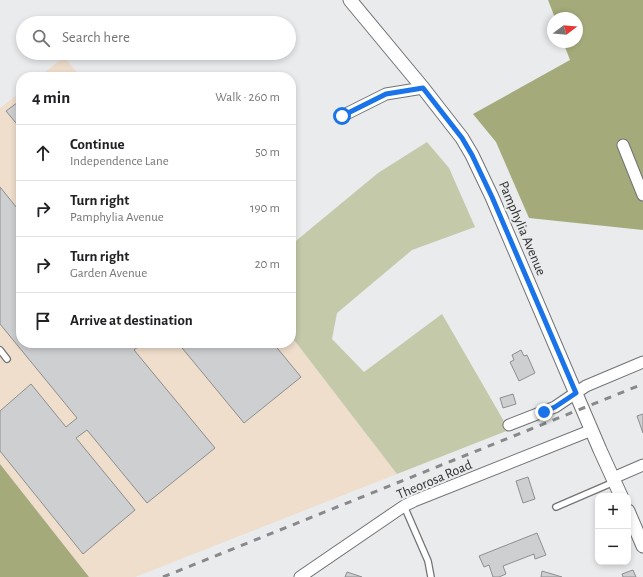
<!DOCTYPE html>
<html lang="en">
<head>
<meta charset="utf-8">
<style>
	:root { --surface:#fff; --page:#f6f6f6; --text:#202124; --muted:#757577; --line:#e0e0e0 }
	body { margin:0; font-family:"Alegreya Sans",sans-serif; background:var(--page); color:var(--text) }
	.controls { position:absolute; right:12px; bottom:12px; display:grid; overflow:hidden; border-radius:8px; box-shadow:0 2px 6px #0003 }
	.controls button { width:36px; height:36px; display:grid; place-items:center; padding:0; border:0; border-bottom:1px solid var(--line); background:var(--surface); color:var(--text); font:20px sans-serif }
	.compass { position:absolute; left:547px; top:12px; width:36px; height:36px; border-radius:50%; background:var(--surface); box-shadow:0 2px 6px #0003; rotate:74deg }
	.stop { position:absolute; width:12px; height:12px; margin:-9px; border:3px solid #1a73e8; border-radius:50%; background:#fff }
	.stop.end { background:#1a73e8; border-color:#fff; box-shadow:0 1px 4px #0008 }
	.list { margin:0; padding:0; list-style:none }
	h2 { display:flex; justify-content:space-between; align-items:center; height:52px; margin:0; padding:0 16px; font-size:17px }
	h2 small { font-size:13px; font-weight:400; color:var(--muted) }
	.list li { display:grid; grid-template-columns:26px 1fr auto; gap:12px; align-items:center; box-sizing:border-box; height:56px; padding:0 16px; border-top:1px solid var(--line) }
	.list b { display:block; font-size:15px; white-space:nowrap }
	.list p { margin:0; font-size:13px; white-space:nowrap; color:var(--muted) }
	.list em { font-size:13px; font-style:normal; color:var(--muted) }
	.icon { flex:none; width:22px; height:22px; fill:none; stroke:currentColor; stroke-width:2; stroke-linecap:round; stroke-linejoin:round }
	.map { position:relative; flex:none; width:643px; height:577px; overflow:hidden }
	.search { position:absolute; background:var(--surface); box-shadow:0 2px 6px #0003; left:16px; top:16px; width:280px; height:44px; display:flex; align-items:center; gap:10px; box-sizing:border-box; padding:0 14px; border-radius:22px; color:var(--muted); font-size:15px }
	.panel { position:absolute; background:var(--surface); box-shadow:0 2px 6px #0003; left:16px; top:72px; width:280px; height:276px; border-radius:16px }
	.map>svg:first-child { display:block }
	.industrial { fill:#efdecc }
	.green { fill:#c4c9aa }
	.forest { fill:#a4aa7a }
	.building { fill:#cdcfd1; stroke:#8d8e90 }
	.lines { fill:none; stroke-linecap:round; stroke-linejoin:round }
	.service-casing { stroke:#717274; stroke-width:8 }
	.minor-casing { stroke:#717274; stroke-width:13 }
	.tertiary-casing { stroke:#717274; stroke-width:15 }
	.service { stroke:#fff; stroke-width:5.5 }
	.minor { stroke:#fff; stroke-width:11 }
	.tertiary { stroke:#fff; stroke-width:13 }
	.rail { stroke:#88898a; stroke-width:3; stroke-dasharray:7 7; stroke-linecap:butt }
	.route { stroke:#1a73e8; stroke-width:5 }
	.labels { text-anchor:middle; stroke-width:4; stroke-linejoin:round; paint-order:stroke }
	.street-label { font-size:14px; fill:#303031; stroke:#e9ebed }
</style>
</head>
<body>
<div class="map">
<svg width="643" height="577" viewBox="0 0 643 577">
	<rect width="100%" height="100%" fill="#e9ebed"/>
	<g class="industrial">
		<polygon points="64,57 81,77 39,77"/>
		<polygon points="21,92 21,343 291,343 291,336 397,474 135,577 89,577 0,464 0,108"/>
	</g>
	<polygon class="green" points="427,142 449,168 475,227 412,250 337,313 332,339 364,372 442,314 509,430 397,474 291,336 291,245 378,173"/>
	<g class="forest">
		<polygon points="548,0 643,0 643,230 529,218 496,142 473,114 570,60 563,42 577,42 577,18 555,18"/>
		<polygon points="0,464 89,577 0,577"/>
	</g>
	<g class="building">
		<polygon points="21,100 21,129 6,111"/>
		<polygon points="0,187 21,213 21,343 143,343 134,350 215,448 147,503 87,430 76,438 135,510 83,554 0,451 0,411 31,384 66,427 77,418 0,324"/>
		<polygon points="178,343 273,343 301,377 244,423"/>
		<polygon points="521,350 524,356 527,355 535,373 519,381 510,362 514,360 512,355"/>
		<polygon points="513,394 516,404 503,408 500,398"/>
		<polygon points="643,414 643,433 637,416"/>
		<polygon points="528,477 535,499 523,503 516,481"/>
		<polygon points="537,533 546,555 535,559 534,554 503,566 506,574 499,577 493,577 489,565 484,567 479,556"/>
		<polygon points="633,570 636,577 623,577 622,574"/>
		<polygon points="542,571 562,577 541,577"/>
		<polygon points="347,572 362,577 345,577"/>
	</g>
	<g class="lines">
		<g class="service-casing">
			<g id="service">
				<polyline points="0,350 7,359"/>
				<polyline points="404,506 428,561 431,577"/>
				<polyline points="556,507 614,482"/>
			</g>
		</g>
		<g class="minor-casing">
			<g id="minor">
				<polyline points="342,116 386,94 423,88"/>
				<polyline points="623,145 643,195"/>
				<polyline points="509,425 555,407 586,386 643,362"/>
				<polyline points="613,478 643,465"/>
				<polyline points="300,577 404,506 414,501 592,430"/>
			</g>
		</g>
		<g class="tertiary-casing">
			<g id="tertiary">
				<polyline points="350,0 423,88 462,138 472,155 492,197 600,450 621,496"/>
				<polyline points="628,511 643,546"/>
			</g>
		</g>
		<use href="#service" class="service"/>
		<use href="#minor" class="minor"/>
		<use href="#tertiary" class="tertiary"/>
		<polyline class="rail" points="163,577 643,384"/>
	</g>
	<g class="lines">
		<polyline class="route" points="342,116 386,94 423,88 462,138 472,155 492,197 576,393 555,407 544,412"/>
	</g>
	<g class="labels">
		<g class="street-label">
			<text transform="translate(523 228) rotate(67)" y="5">Pamphylia Avenue</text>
			<text transform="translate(434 479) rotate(-23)" y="5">Theorosa Road</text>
		</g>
	</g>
</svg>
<div class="controls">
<button>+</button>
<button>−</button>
</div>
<svg class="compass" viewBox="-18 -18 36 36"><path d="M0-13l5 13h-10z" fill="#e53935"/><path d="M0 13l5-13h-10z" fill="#757577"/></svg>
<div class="stop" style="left:342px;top:116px"></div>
<div class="stop end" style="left:544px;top:412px"></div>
<div class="search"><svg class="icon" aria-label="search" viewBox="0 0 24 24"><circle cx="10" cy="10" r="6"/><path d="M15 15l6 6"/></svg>Search here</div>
<section class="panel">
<h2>4 min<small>Walk · 260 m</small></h2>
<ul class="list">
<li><svg class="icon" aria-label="ahead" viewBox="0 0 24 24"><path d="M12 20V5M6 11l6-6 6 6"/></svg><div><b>Continue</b><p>Independence Lane</p></div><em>50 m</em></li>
<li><svg class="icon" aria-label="right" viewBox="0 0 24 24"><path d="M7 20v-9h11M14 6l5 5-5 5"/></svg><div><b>Turn right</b><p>Pamphylia Avenue</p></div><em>190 m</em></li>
<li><svg class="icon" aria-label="right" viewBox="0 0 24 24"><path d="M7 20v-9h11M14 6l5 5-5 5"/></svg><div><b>Turn right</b><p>Garden Avenue</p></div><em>20 m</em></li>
<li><svg class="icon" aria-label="arrive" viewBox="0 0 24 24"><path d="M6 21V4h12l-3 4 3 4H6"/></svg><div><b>Arrive at destination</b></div></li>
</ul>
</section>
</div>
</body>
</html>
